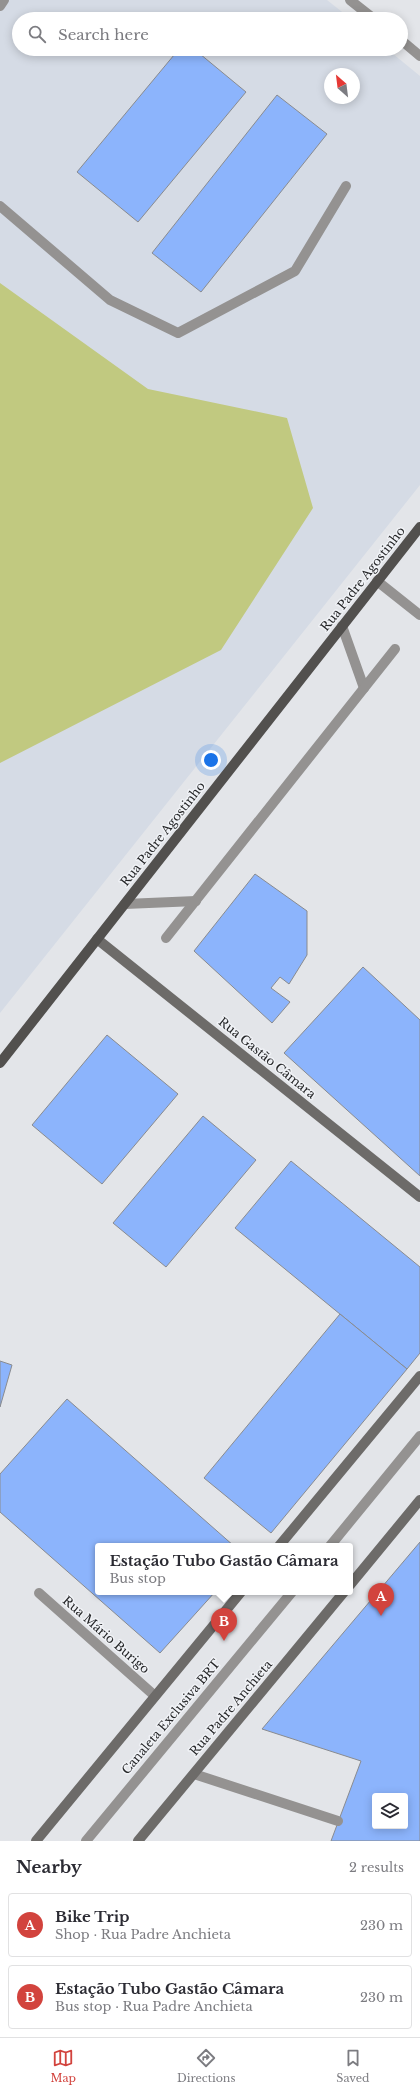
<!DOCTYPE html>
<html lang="en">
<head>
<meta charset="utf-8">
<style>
	:root { --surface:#fff; --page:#f2f2f3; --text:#2b2b33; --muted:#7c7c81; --line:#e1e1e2; --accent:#d2433d }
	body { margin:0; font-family:"Libre Baskerville",serif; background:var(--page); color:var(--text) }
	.controls { position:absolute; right:12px; bottom:12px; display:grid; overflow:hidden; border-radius:4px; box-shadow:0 2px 10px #0003 }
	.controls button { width:36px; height:36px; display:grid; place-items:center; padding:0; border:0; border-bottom:1px solid var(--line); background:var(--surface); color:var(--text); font:20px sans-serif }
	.compass { position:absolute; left:324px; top:68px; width:36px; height:36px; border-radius:50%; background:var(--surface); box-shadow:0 2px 10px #0003; rotate:332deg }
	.you { position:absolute; left:211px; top:760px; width:14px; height:14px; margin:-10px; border:3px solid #fff; border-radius:50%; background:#1a73e8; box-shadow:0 0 0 6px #1a73e833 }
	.badge { display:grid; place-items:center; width:26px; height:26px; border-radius:50%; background:var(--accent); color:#fff; font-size:13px; font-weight:700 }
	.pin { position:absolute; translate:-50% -33px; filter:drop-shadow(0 1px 2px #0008) }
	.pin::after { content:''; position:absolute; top:21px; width:14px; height:12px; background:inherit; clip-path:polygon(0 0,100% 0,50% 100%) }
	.popup { position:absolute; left:95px; top:1543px; width:258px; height:52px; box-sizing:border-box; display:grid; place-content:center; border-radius:4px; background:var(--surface); filter:drop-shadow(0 1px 3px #0005); font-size:13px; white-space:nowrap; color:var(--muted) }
	.popup b { font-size:15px; color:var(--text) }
	.popup::after { content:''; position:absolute; left:50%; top:100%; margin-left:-8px; border:8px solid transparent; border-top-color:var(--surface) }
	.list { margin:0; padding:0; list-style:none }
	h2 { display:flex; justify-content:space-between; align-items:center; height:52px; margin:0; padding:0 16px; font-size:17px }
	h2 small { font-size:13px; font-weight:400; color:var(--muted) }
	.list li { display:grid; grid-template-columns:26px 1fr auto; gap:12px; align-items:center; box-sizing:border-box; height:64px; margin:0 8px 8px; padding:0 8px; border:1px solid var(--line); border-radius:4px }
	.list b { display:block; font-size:15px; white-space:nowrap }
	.list p { margin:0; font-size:13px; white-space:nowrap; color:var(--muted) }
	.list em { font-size:13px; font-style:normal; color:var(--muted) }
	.icon { flex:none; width:22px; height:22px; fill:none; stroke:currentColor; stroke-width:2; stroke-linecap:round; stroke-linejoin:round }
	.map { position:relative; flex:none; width:420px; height:1841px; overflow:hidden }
	.search { position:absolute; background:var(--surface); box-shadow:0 2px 10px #0003; left:12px; right:12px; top:12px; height:44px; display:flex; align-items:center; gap:10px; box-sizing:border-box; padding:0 14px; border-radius:22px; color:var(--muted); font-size:15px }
	.sheet { height:196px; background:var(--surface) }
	nav { display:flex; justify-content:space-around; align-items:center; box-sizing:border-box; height:56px; border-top:1px solid var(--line); background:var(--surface); font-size:11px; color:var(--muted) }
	nav a { display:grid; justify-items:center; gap:2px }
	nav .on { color:var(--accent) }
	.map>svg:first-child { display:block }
	.built { fill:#d5dbe5; fill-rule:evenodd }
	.green { fill:#c1c980 }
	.building { fill:#8cb4fc; stroke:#898b8f; fill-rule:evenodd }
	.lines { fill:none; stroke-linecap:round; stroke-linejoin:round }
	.lane { stroke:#949291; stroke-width:10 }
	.street { stroke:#949291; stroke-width:10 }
	.secondary { stroke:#6d6b69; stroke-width:10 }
	.primary { stroke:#52504e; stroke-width:10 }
	.labels { text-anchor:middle; stroke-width:3; stroke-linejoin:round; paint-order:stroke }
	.street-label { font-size:12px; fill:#252628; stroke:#f0f2f6 }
</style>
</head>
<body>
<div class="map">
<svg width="420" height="1841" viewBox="0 0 420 1841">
	<rect width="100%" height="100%" fill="#e3e5e9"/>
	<path class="built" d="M0,0H327L351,19H19V49H387L420,76V485L0,1013ZM330,74H354V98H330Z"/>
	<polygon class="green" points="0,283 148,389 287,418 313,508 221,650 0,763"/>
	<g class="building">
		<polygon points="179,49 194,49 246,92 138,222 77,172"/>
		<polygon points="277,95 327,134 201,292 152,253"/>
		<polygon points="255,874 307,911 307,955 289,984 280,977 271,988 290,1002 272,1023 194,951"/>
		<polygon points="363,967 420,1020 420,1176 284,1053"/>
		<polygon points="107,1035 178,1094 102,1184 32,1125"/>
		<polygon points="203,1116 256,1160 166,1267 113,1223"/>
		<polygon points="291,1161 420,1267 420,1353 407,1369 235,1228"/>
		<polygon points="340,1314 407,1369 271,1533 204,1478"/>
		<polygon points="0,1361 12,1365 0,1407"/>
		<polygon points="67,1399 234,1546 98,1546 98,1592 215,1592 160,1653 0,1512 0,1474"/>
		<path d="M420,1542V1841H331L361,1761L262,1729ZM375,1796H405V1826H375Z"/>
	</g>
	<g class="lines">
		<g class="lane">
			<polyline points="0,6 4,0"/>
			<polyline points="0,206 110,300 178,333 295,271 346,186"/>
			<polyline points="330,1546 420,1436"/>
			<polyline points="86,1841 292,1592"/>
		</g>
		<g class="street">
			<polyline points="350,0 374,19"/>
			<polyline points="401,40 420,56"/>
			<polyline points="377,581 420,615"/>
			<polyline points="342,626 364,688"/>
			<polyline points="125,904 196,901"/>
			<polyline points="166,938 395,649"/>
			<polyline points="39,1593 155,1696"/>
			<polyline points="194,1774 338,1821"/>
		</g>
		<g class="secondary">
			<polyline points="97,939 420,1197"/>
			<polyline points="279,1546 420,1376"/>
			<polyline points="350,1585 420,1500"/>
			<polyline points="36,1841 241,1592"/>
			<polyline points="138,1841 344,1592"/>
		</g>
		<polyline class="primary" points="0,1063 420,527"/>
	</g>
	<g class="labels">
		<g class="street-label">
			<text transform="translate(363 579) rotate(-52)" y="4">Rua Padre Agostinho</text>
			<text transform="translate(163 834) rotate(-52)" y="4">Rua Padre Agostinho</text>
			<text transform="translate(267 1058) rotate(39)" y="4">Rua Gastão Câmara</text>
			<text transform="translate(106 1635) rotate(41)" y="4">Rua Mário Burigo</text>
			<text transform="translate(231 1708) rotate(-50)" y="4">Rua Padre Anchieta</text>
			<text transform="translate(171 1717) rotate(-50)" y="4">Canaleta Exclusiva BRT</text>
		</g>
	</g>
</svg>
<div class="controls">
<button><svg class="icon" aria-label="layers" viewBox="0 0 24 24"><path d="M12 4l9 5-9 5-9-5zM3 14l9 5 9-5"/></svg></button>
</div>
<svg class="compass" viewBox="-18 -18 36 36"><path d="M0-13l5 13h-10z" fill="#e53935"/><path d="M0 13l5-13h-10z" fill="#7c7c81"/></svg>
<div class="you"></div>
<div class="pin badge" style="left:381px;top:1616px">A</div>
<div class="pin badge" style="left:224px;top:1641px">B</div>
<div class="popup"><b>Estação Tubo Gastão Câmara</b>Bus stop</div>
<div class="search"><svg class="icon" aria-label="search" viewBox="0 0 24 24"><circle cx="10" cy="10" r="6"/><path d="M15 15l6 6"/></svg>Search here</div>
</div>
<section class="sheet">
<h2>Nearby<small>2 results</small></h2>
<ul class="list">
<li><span class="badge">A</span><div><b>Bike Trip</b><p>Shop · Rua Padre Anchieta</p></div><em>230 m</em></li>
<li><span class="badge">B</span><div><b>Estação Tubo Gastão Câmara</b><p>Bus stop · Rua Padre Anchieta</p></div><em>230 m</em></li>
</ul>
</section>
<nav>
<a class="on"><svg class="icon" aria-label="map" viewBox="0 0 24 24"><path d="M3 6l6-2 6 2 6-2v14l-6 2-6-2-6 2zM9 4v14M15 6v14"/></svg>Map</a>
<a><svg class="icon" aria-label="directions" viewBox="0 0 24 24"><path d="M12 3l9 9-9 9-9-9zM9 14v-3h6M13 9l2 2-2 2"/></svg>Directions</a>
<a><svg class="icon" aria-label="saved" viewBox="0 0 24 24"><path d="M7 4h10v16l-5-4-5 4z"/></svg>Saved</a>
</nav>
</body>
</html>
